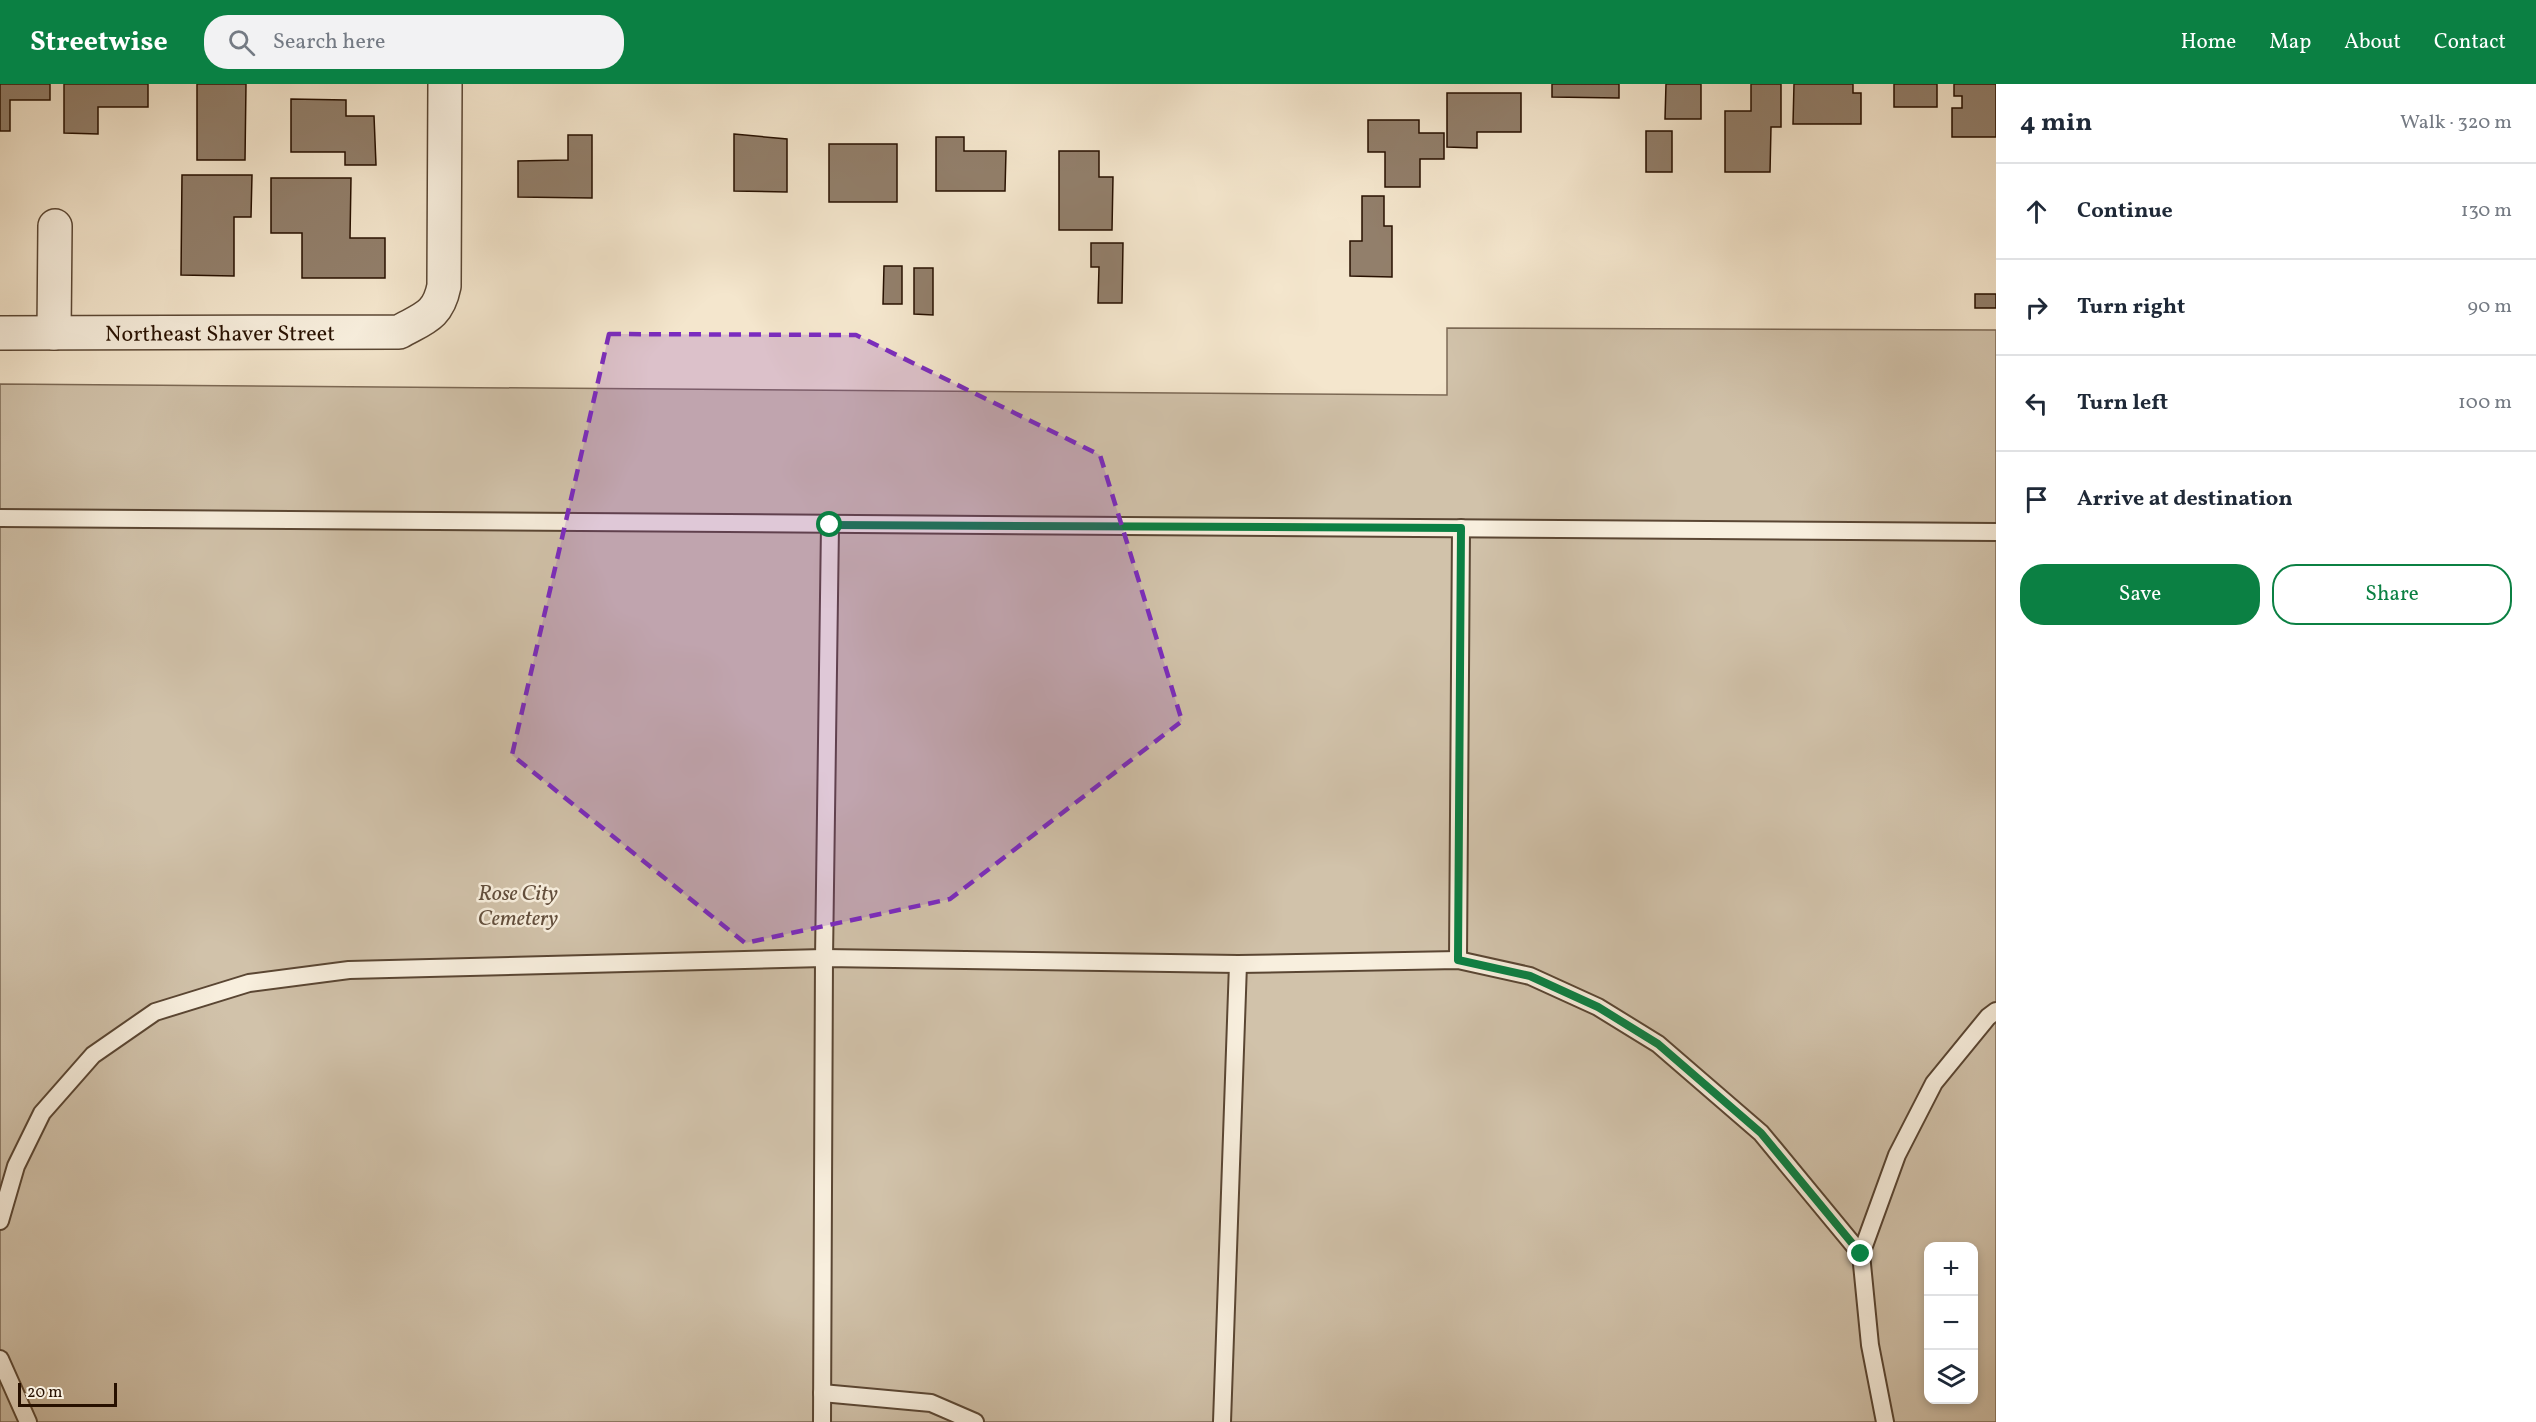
<!DOCTYPE html>
<html lang="en">
<head>
<meta charset="utf-8">
<style>
	:root { --surface:#fff; --page:#f2f2f3; --text:#1f2937; --muted:#747a83; --line:#e0e1e3; --accent:#0b8043 }
	body { margin:0; font-family:Vollkorn,serif; background:var(--page); color:var(--text) }
	.controls { position:absolute; right:18px; bottom:18px; display:grid; overflow:hidden; border-radius:12px; box-shadow:0 3px 9px #0003 }
	.controls button { width:54px; height:54px; display:grid; place-items:center; padding:0; border:0; border-bottom:2px solid var(--line); background:var(--surface); color:var(--text); font:30px sans-serif }
	.scale { position:absolute; left:18px; bottom:15px; width:99px; box-sizing:border-box; padding-left:6px; border:3px solid #271000; border-top:0; font-size:16px; line-height:21px; white-space:nowrap; color:#271000; -webkit-text-stroke:4px #f8efde; paint-order:stroke }
	.stop { position:absolute; width:18px; height:18px; margin:-14px; border:4px solid #0b8043; border-radius:50%; background:#fff }
	.stop.end { background:#0b8043; border-color:#fff; box-shadow:0 2px 6px #0008 }
	.list { margin:0; padding:0; list-style:none }
	h2 { display:flex; justify-content:space-between; align-items:center; height:78px; margin:0; padding:0 24px; font-size:26px }
	h2 small { font-size:20px; font-weight:400; color:var(--muted) }
	.list li { display:grid; grid-template-columns:39px 1fr auto; gap:18px; align-items:center; box-sizing:border-box; height:96px; padding:0 24px; border-top:2px solid var(--line) }
	.list b { display:block; font-size:22px; white-space:nowrap }
	.list em { font-size:20px; font-style:normal; color:var(--muted) }
	.actions { display:flex; gap:12px; padding:18px 24px }
	.actions a { flex:1; padding:14px 0; border:2px solid var(--accent); border-radius:24px; text-align:center; font-size:21px; color:var(--accent) }
	.actions .main { background:var(--accent); color:#fff }
	.icon { flex:none; width:33px; height:33px; fill:none; stroke:currentColor; stroke-width:2; stroke-linecap:round; stroke-linejoin:round }
	.map { position:relative; flex:none; width:1996px; height:1338px; overflow:hidden }
	header { display:flex; align-items:center; gap:36px; box-sizing:border-box; height:84px; padding:0 30px; background:var(--accent); color:#fff }
	header strong { font-size:28px }
	nav { display:flex; gap:33px; margin-inline-start:auto; font-size:21px }
	.search { width:420px; height:54px; background:var(--page); display:flex; align-items:center; gap:15px; box-sizing:border-box; padding:0 21px; border-radius:24px; color:var(--muted); font-size:22px }
	main { display:flex }
	aside { flex:1; background:var(--surface) }
	.map>svg:first-child { display:block }
	.green { fill:#d1c2aa; stroke:#7c6955; stroke-width:1.5; fill-rule:evenodd }
	.building { fill:#927f6b; stroke:#271000; stroke-width:1.5 }
	.lines { fill:none; stroke-linecap:round; stroke-linejoin:round }
	.service-casing { stroke:#5a4633; stroke-width:20 }
	.minor-casing { stroke:#5a4633; stroke-width:36 }
	.service { stroke:#f8efde; stroke-width:16 }
	.minor { stroke:#f8efde; stroke-width:33 }
	.route { stroke:#0b8043; stroke-width:8 }
	.marked { fill:#7b2cbf; fill-opacity:0.2; stroke:#7b2cbf; stroke-width:4.5; stroke-dasharray:12 8; stroke-linejoin:round }
	.labels { text-anchor:middle; stroke-width:5; stroke-linejoin:round; paint-order:stroke }
	.street-label { font-size:22px; fill:#271000; stroke:#f8efde }
	.park-label { font-size:22px; font-style:italic; fill:#624e3c; stroke:#f8efde }
</style>
</head>
<body>
<header>
<strong>Streetwise</strong>
<div class="search"><svg class="icon" aria-label="search" viewBox="0 0 24 24"><circle cx="10" cy="10" r="6"/><path d="M15 15l6 6"/></svg>Search here</div>
<nav><a>Home</a><a>Map</a><a>About</a><a>Contact</a></nav>
</header>
<main>
<div class="map">
<svg width="1996" height="1338" viewBox="0 0 1996 1338">
	<rect width="100%" height="100%" fill="#f4e6cd"/>
	<filter id="stains"><feTurbulence type="fractalNoise" baseFrequency=".00333" numOctaves="4"/><feColorMatrix values="0 0 0 0 .2 0 0 0 0 .09 0 0 0 0 .02 0 0 0 .5 -.17"/></filter>
	<radialGradient id="worn" r=".72"><stop offset=".6" stop-color="#630" stop-opacity="0"/><stop offset="1" stop-color="#630" stop-opacity=".3"/></radialGradient>
	<path class="green" d="M1447,244L1996,246V1338H0V300L1447,311ZM1928,1162H1974V1316H1928Z"/>
	<g class="building">
		<polygon points="0,0 50,0 50,16 10,16 10,47 0,47"/>
		<polygon points="64,0 148,0 148,23 98,23 98,50 64,49"/>
		<polygon points="197,0 246,0 245,76 197,76"/>
		<polygon points="1552,0 1619,0 1619,14 1552,13"/>
		<polygon points="1666,0 1701,0 1701,35 1665,35"/>
		<polygon points="1751,0 1781,0 1781,43 1771,43 1770,88 1725,88 1725,27 1751,27"/>
		<polygon points="1794,0 1853,0 1853,9 1861,9 1861,40 1793,40"/>
		<rect x="1894" y="0" width="43" height="23"/>
		<polygon points="1954,0 1996,0 1996,53 1952,53 1952,24 1962,24 1962,12 1954,12"/>
		<polygon points="1447,9 1521,9 1521,48 1477,48 1477,64 1447,63"/>
		<polygon points="291,15 346,16 346,32 374,32 376,81 345,81 345,68 291,68"/>
		<polygon points="1368,36 1419,36 1419,49 1444,49 1444,75 1420,75 1420,103 1385,103 1385,68 1368,68"/>
		<rect x="1646" y="47" width="26" height="41"/>
		<polygon points="734,50 787,55 787,108 734,107"/>
		<polygon points="568,51 592,51 592,114 518,113 518,77 568,76"/>
		<polygon points="936,53 964,53 964,67 1006,67 1005,107 936,107"/>
		<rect x="829" y="60" width="68" height="58"/>
		<polygon points="1059,67 1099,67 1099,93 1113,93 1112,146 1059,146"/>
		<polygon points="182,91 252,91 251,133 234,133 234,192 181,191"/>
		<polygon points="271,94 351,94 350,154 385,154 385,194 302,194 302,149 271,149"/>
		<polygon points="1362,112 1384,112 1384,142 1392,142 1392,193 1350,192 1350,157 1362,157"/>
		<polygon points="1091,159 1123,159 1122,219 1098,219 1099,183 1091,183"/>
		<polygon points="884,182 902,182 902,220 883,220"/>
		<polygon points="914,184 933,184 933,231 914,230"/>
		<rect x="1975" y="210" width="21" height="14"/>
	</g>
	<g class="lines">
		<g class="service-casing">
			<g id="service">
				<polyline points="0,434 1996,448"/>
				<polyline points="1458,876 1461,444"/>
				<polyline points="0,1137 16,1082 42,1029 93,971 155,928 249,899 349,886 824,874 1238,880 1458,876 1530,892 1598,923 1658,960 1761,1049 1861,1170"/>
				<polyline points="0,1275 28,1338"/>
				<polyline points="822,1309 931,1319 975,1338"/>
				<polyline points="822,1338 824,874 830,441"/>
				<polyline points="1222,1338 1238,880"/>
				<polyline points="1885,1338 1870,1261 1861,1170 1897,1071 1934,999 1988,933 1996,927"/>
			</g>
		</g>
		<g class="minor-casing">
			<g id="minor">
				<path id="s1" d="M0,249L399,248C424,234 438,232 444,202L445,0"/>
				<polyline points="54,249 55,142"/>
			</g>
		</g>
		<use href="#service" class="service"/>
		<use href="#minor" class="minor"/>
	</g>
	<g class="lines">
		<polyline class="route" points="830,441 1461,444 1458,876 1530,892 1598,923 1658,960 1761,1049 1861,1170"/>
	</g>
	<path class="marked" d="M609,250L856,251L1100,371L1182,637L950,815L745,859L512,671Z"/>
	<g class="labels">
		<g class="street-label">
			<text dy="8" stroke="none"><textPath href="#s1" startOffset="220">Northeast Shaver Street</textPath></text>
		</g>
		<g class="park-label">
			<text x="518" y="816">Rose City<tspan x="518" dy="25">Cemetery</tspan></text>
		</g>
	</g>
	<rect width="100%" height="100%" filter="url(#stains)"/>
	<rect width="100%" height="100%" fill="url(#worn)"/>
</svg>
<div class="controls">
<button>+</button>
<button>−</button>
<button><svg class="icon" aria-label="layers" viewBox="0 0 24 24"><path d="M12 4l9 5-9 5-9-5zM3 14l9 5 9-5"/></svg></button>
</div>
<div class="scale">20 m</div>
<div class="stop" style="left:830px;top:441px"></div>
<div class="stop end" style="left:1861px;top:1170px"></div>
</div>
<aside>
<h2>4 min<small>Walk · 320 m</small></h2>
<ul class="list">
<li><svg class="icon" aria-label="ahead" viewBox="0 0 24 24"><path d="M12 20V5M6 11l6-6 6 6"/></svg><div><b>Continue</b></div><em>130 m</em></li>
<li><svg class="icon" aria-label="right" viewBox="0 0 24 24"><path d="M7 20v-9h11M14 6l5 5-5 5"/></svg><div><b>Turn right</b></div><em>90 m</em></li>
<li><svg class="icon" aria-label="left" viewBox="0 0 24 24"><path d="M17 20v-9H6M10 6l-5 5 5 5"/></svg><div><b>Turn left</b></div><em>100 m</em></li>
<li><svg class="icon" aria-label="arrive" viewBox="0 0 24 24"><path d="M6 21V4h12l-3 4 3 4H6"/></svg><div><b>Arrive at destination</b></div></li>
</ul>
<div class="actions"><a class="main">Save</a><a>Share</a></div>
</aside>
</main>
</body>
</html>
